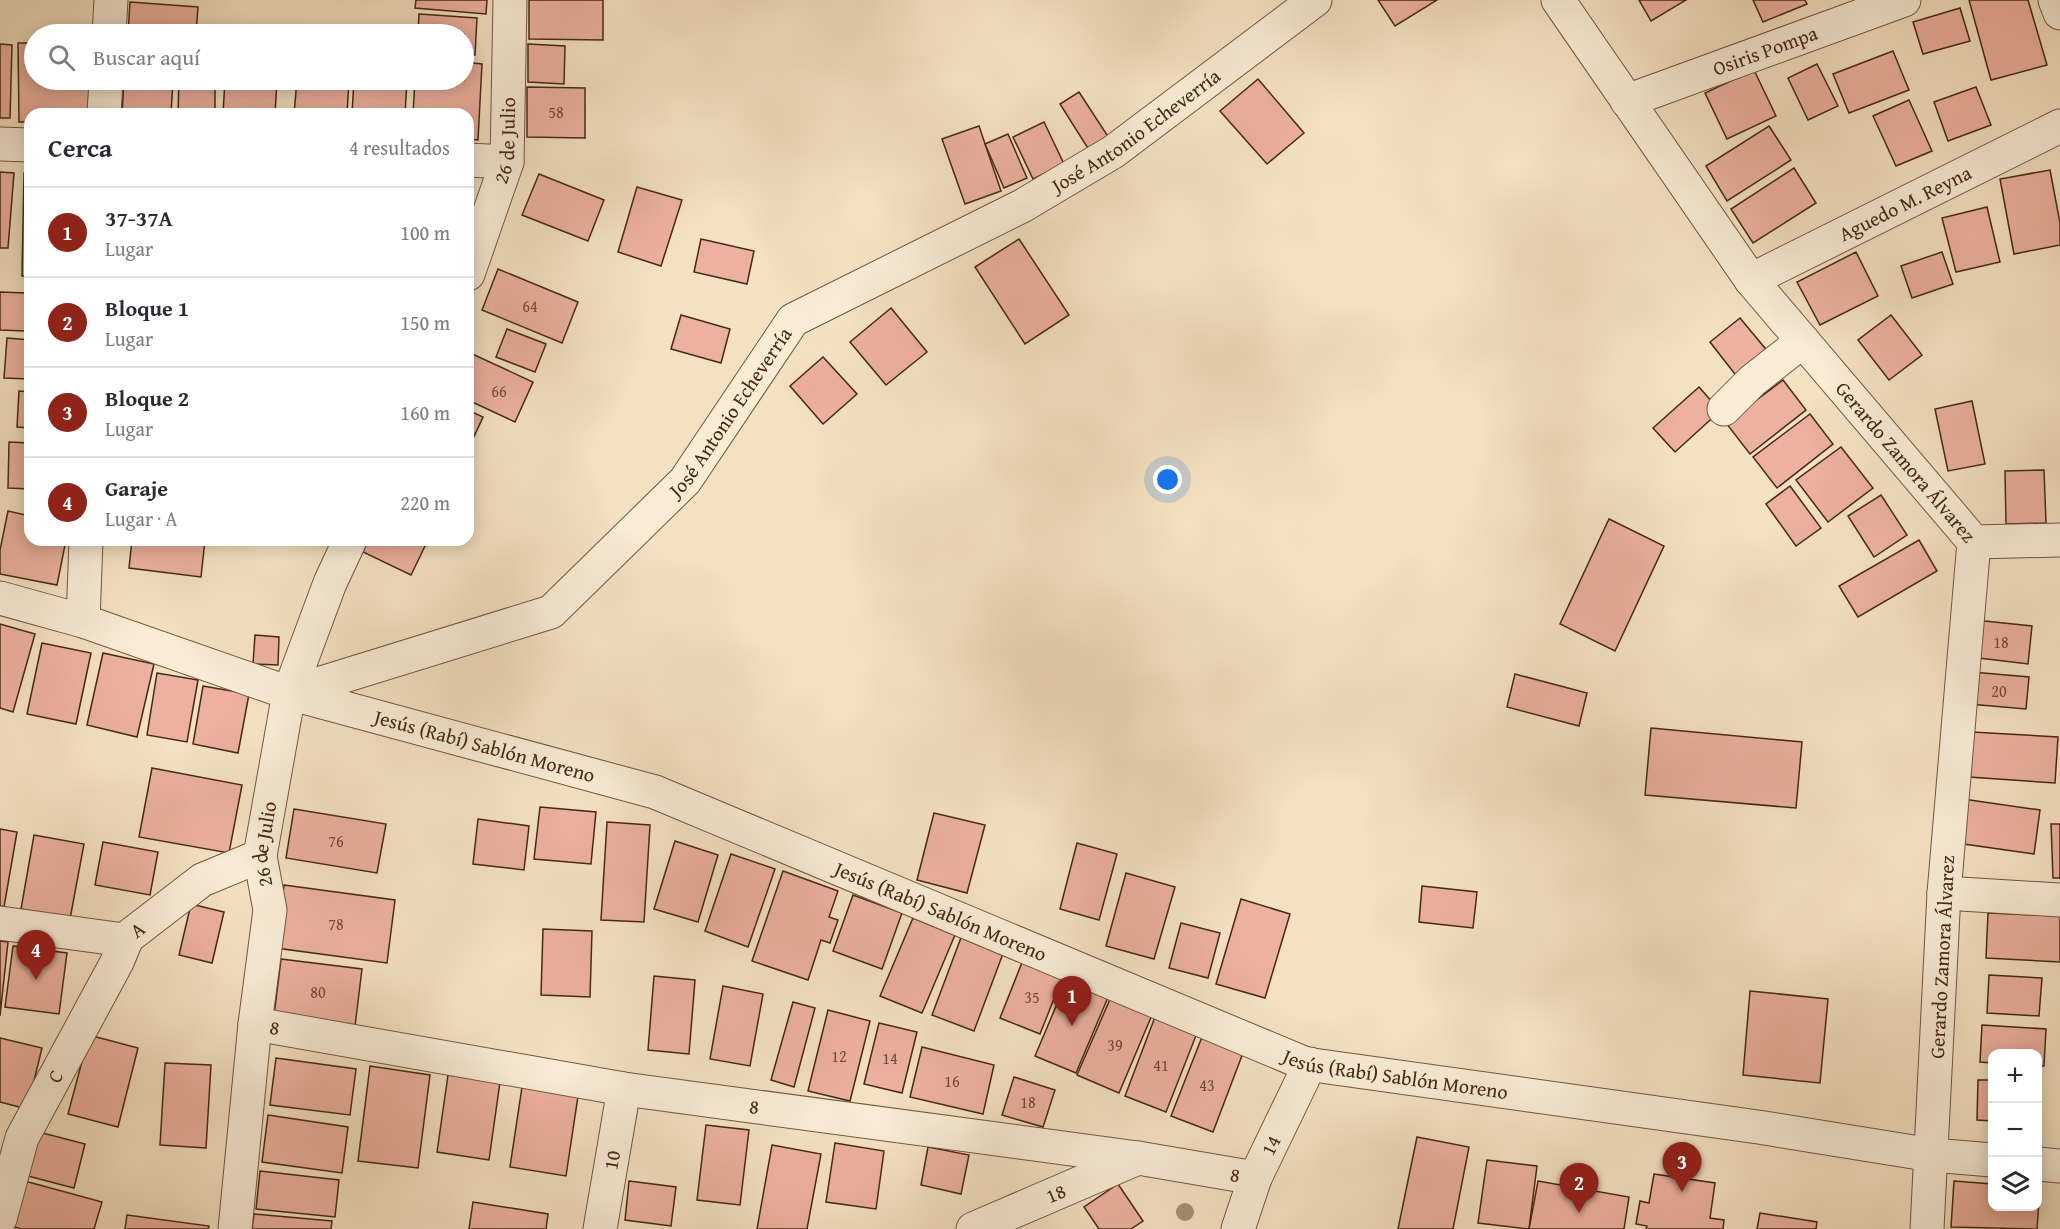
<!DOCTYPE html>
<html lang="es">
<head>
<meta charset="utf-8">
<style>
	:root { --surface:#fff; --page:#f2f2f3; --text:#2b2b33; --muted:#7c7c81; --line:#e1e1e2; --accent:#8f2418 }
	body { margin:0; font-family:"Gentium Book Plus",serif; background:var(--page); color:var(--text) }
	.controls { position:absolute; right:18px; bottom:18px; display:grid; overflow:hidden; border-radius:12px; box-shadow:0 3px 15px #0003 }
	.controls button { width:54px; height:54px; display:grid; place-items:center; padding:0; border:0; border-bottom:2px solid var(--line); background:var(--surface); color:var(--text); font:30px sans-serif }
	.you { position:absolute; left:1168px; top:480px; width:21px; height:21px; margin:-15px; border:4px solid #fff; border-radius:50%; background:#1a73e8; box-shadow:0 0 0 9px #1a73e833 }
	.badge { display:grid; place-items:center; width:39px; height:39px; border-radius:50%; background:var(--accent); color:#fff; font-size:20px; font-weight:700 }
	.pin { position:absolute; translate:-50% -50px; filter:drop-shadow(0 2px 3px #0008) }
	.pin::after { content:''; position:absolute; top:32px; width:21px; height:18px; background:inherit; clip-path:polygon(0 0,100% 0,50% 100%) }
	.list { margin:0; padding:0; list-style:none }
	h2 { display:flex; justify-content:space-between; align-items:center; height:78px; margin:0; padding:0 24px; font-size:26px }
	h2 small { font-size:20px; font-weight:400; color:var(--muted) }
	.list li { display:grid; grid-template-columns:39px 1fr auto; gap:18px; align-items:center; box-sizing:border-box; height:90px; padding:0 24px; border-top:2px solid var(--line) }
	.list b { display:block; font-size:22px; white-space:nowrap }
	.list p { margin:0; font-size:20px; white-space:nowrap; color:var(--muted) }
	.list em { font-size:20px; font-style:normal; color:var(--muted) }
	.icon { flex:none; width:33px; height:33px; fill:none; stroke:currentColor; stroke-width:2; stroke-linecap:round; stroke-linejoin:round }
	.map { position:relative; flex:none; width:2060px; height:1229px; overflow:hidden }
	.search { position:absolute; background:var(--surface); box-shadow:0 3px 15px #0003; left:24px; top:24px; width:450px; height:66px; display:flex; align-items:center; gap:15px; box-sizing:border-box; padding:0 21px; border-radius:33px; color:var(--muted); font-size:22px }
	.panel { position:absolute; background:var(--surface); box-shadow:0 3px 15px #0003; left:24px; top:108px; width:450px; height:438px; border-radius:18px }
	.map>svg:first-child { display:block }
	.building { fill:#ecb19f; stroke:#462815; stroke-width:1.5 }
	.lines { fill:none; stroke-linecap:round; stroke-linejoin:round }
	.minor-casing { stroke:#725640; stroke-width:35 }
	.minor { stroke:#f8ecd7; stroke-width:33 }
	.tree { fill:#a49174 }
	.labels { text-anchor:middle; stroke-width:6; stroke-linejoin:round; paint-order:stroke }
	.number-label { font-size:16px; fill:#704a38 }
	.street-label { font-size:20px; fill:#462815; stroke:#f8ecd7 }
</style>
</head>
<body>
<div class="map">
<svg width="2060" height="1229" viewBox="0 0 2060 1229">
	<rect width="100%" height="100%" fill="#f4e1c2"/>
	<filter id="stains"><feTurbulence type="fractalNoise" baseFrequency=".00333" numOctaves="4"/><feColorMatrix values="0 0 0 0 .2 0 0 0 0 .09 0 0 0 0 .02 0 0 0 .5 -.17"/></filter>
	<radialGradient id="worn" r=".72"><stop offset=".6" stop-color="#630" stop-opacity="0"/><stop offset="1" stop-color="#630" stop-opacity=".3"/></radialGradient>
	<g class="building">
		<polygon points="416,0 487,0 486,14 415,8"/>
		<polygon points="529,0 603,0 603,40 529,39"/>
		<polygon points="1378,0 1437,0 1395,26"/>
		<polygon points="1639,0 1686,0 1651,21"/>
		<polygon points="1753,0 1805,0 1807,4 1763,22"/>
		<polygon points="1969,0 2028,0 2047,65 1991,80"/>
		<polygon points="130,2 198,7 196,34 128,34"/>
		<polygon points="1960,8 1970,41 1923,54 1913,22"/>
		<polygon points="419,14 477,18 475,55 464,55 464,34 418,34"/>
		<polygon points="18,43 34,43 34,80 89,80 89,114 30,114 30,122 19,122"/>
		<polygon points="0,44 12,45 10,118 0,118"/>
		<polygon points="528,44 565,46 564,84 528,82"/>
		<polygon points="1893,51 1909,90 1849,113 1833,74"/>
		<polygon points="464,62 482,64 478,140 468,139 468,114 413,114 415,80 464,80"/>
		<polygon points="1817,64 1838,106 1808,120 1788,78"/>
		<polygon points="1754,70 1776,116 1727,139 1705,93"/>
		<polygon points="1258,79 1304,133 1267,164 1220,111"/>
		<polygon points="124,80 173,80 171,114 122,114"/>
		<polygon points="179,80 215,80 215,114 178,114"/>
		<polygon points="225,80 277,80 275,114 223,114"/>
		<polygon points="297,80 349,80 347,114 294,114"/>
		<polygon points="354,80 407,80 405,114 352,114"/>
		<polygon points="527,87 585,88 585,138 527,137"/>
		<polygon points="1976,87 1991,125 1948,141 1934,102"/>
		<polygon points="1079,92 1109,138 1089,150 1060,104"/>
		<polygon points="1909,100 1932,151 1896,166 1873,116"/>
		<polygon points="1044,122 1064,164 1033,179 1013,137"/>
		<polygon points="979,126 1001,191 965,204 942,139"/>
		<polygon points="1769,126 1791,160 1727,201 1706,166"/>
		<polygon points="1008,134 1027,178 1004,188 985,144"/>
		<polygon points="1794,168 1816,203 1753,243 1731,209"/>
		<polygon points="2050,170 2060,223 2060,245 2014,254 2000,179"/>
		<polygon points="0,172 14,173 8,248 0,248"/>
		<polygon points="24,173 30,173 30,276 22,276"/>
		<polygon points="539,174 604,200 588,241 522,215"/>
		<polygon points="637,187 682,200 661,266 618,252"/>
		<polygon points="1987,207 2000,262 1956,272 1942,218"/>
		<polygon points="701,239 754,251 747,284 694,272"/>
		<polygon points="1019,239 1069,315 1025,344 975,267"/>
		<polygon points="1856,252 1878,296 1820,325 1797,282"/>
		<polygon points="1942,252 1953,284 1912,298 1901,266"/>
		<polygon points="498,269 578,302 562,343 482,310"/>
		<polygon points="0,292 26,293 25,331 0,330"/>
		<polygon points="891,308 927,352 886,385 850,342"/>
		<polygon points="681,315 730,329 721,363 671,349"/>
		<polygon points="1891,315 1922,355 1889,380 1858,340"/>
		<polygon points="1740,318 1769,353 1738,378 1710,342"/>
		<polygon points="507,329 546,344 535,372 496,357"/>
		<polygon points="7,338 30,340 30,379 4,378"/>
		<polygon points="468,352 533,382 515,422 468,400"/>
		<polygon points="823,357 857,394 823,424 790,386"/>
		<polygon points="1783,380 1806,410 1750,454 1726,423"/>
		<polygon points="1699,387 1720,411 1675,452 1653,428"/>
		<polygon points="19,391 30,392 30,428 17,427"/>
		<polygon points="1972,401 1985,464 1948,471 1935,409"/>
		<polygon points="468,410 483,417 471,443 468,442"/>
		<polygon points="1810,414 1833,444 1777,488 1753,457"/>
		<polygon points="9,442 30,443 30,489 8,488"/>
		<polygon points="1841,447 1873,488 1828,522 1796,480"/>
		<polygon points="2044,470 2046,523 2006,524 2005,471"/>
		<polygon points="1790,486 1821,528 1796,546 1766,504"/>
		<polygon points="1881,495 1907,535 1874,557 1848,516"/>
		<polygon points="8,511 30,516 30,540 66,540 57,585 0,574 0,550"/>
		<polygon points="1609,519 1664,546 1615,651 1560,624"/>
		<polygon points="132,540 205,540 201,577 129,568"/>
		<polygon points="368,540 422,540 427,542 411,575 363,552"/>
		<polygon points="1919,540 1937,571 1858,617 1839,586"/>
		<polygon points="1975,620 2032,626 2028,664 1971,657"/>
		<polygon points="0,624 35,634 13,712 0,708"/>
		<polygon points="255,635 279,637 278,665 253,664"/>
		<polygon points="42,643 91,653 76,724 27,714"/>
		<polygon points="103,653 154,664 137,737 87,725"/>
		<polygon points="1972,672 2029,677 2026,709 1969,704"/>
		<polygon points="157,673 198,680 187,742 147,735"/>
		<polygon points="1515,674 1587,693 1579,726 1507,707"/>
		<polygon points="203,686 249,694 238,753 193,744"/>
		<polygon points="1651,728 1802,742 1796,808 1645,795"/>
		<polygon points="1972,732 2058,737 2055,783 1969,777"/>
		<polygon points="152,768 242,785 229,853 139,837"/>
		<polygon points="1963,799 2040,810 2034,854 1957,843"/>
		<polygon points="540,807 596,812 591,864 534,859"/>
		<polygon points="294,809 386,824 377,873 286,858"/>
		<polygon points="934,813 985,825 967,893 917,880"/>
		<polygon points="478,819 529,826 524,870 473,864"/>
		<polygon points="607,822 650,825 644,922 601,920"/>
		<polygon points="2051,824 2060,824 2060,878 2053,878"/>
		<polygon points="0,829 17,832 4,907 0,906"/>
		<polygon points="34,835 84,844 70,919 21,909"/>
		<polygon points="675,841 718,855 698,922 654,909"/>
		<polygon points="103,842 158,852 150,895 95,885"/>
		<polygon points="1077,843 1117,854 1099,920 1060,909"/>
		<polygon points="731,854 775,869 748,947 705,931"/>
		<polygon points="783,871 838,891 829,917 838,920 830,943 821,940 808,980 752,961"/>
		<polygon points="1126,873 1175,887 1154,959 1106,946"/>
		<polygon points="284,885 395,900 387,963 276,948"/>
		<polygon points="1422,886 1477,892 1473,928 1419,922"/>
		<polygon points="853,895 902,913 882,969 833,951"/>
		<polygon points="1241,899 1290,914 1265,998 1216,984"/>
		<polygon points="191,904 224,912 212,963 179,955"/>
		<polygon points="1988,913 2060,916 2060,962 1986,958"/>
		<polygon points="913,918 955,935 922,1013 880,996"/>
		<polygon points="1181,923 1220,933 1208,978 1169,968"/>
		<polygon points="543,929 592,931 590,997 541,995"/>
		<polygon points="962,935 1004,951 974,1031 932,1015"/>
		<polygon points="0,941 8,942 0,1016"/>
		<polygon points="13,946 67,953 59,1014 5,1007"/>
		<polygon points="281,959 362,969 355,1026 274,1016"/>
		<polygon points="1023,960 1063,976 1040,1034 1000,1018"/>
		<polygon points="1989,975 2042,978 2039,1016 1987,1013"/>
		<polygon points="654,976 695,980 689,1054 648,1050"/>
		<polygon points="1068,978 1109,995 1076,1073 1035,1056"/>
		<polygon points="723,986 763,994 750,1066 710,1059"/>
		<polygon points="1750,991 1828,999 1820,1083 1743,1075"/>
		<polygon points="1111,997 1152,1015 1119,1093 1077,1075"/>
		<polygon points="793,1002 815,1008 794,1087 771,1080"/>
		<polygon points="828,1010 870,1021 850,1101 808,1091"/>
		<polygon points="1155,1017 1197,1033 1166,1112 1125,1096"/>
		<polygon points="879,1023 917,1032 902,1093 864,1084"/>
		<polygon points="1982,1025 2046,1029 2044,1066 2038,1066 2038,1054 1992,1054 1992,1063 1980,1062"/>
		<polygon points="89,1035 138,1048 118,1127 68,1114"/>
		<polygon points="1202,1037 1243,1053 1213,1132 1171,1116"/>
		<polygon points="0,1038 42,1048 27,1109 0,1102"/>
		<polygon points="922,1047 994,1065 983,1114 910,1097"/>
		<polygon points="276,1058 356,1069 350,1115 270,1105"/>
		<polygon points="165,1063 211,1065 206,1148 160,1145"/>
		<polygon points="370,1066 430,1075 418,1168 358,1161"/>
		<polygon points="448,1075 500,1082 489,1160 437,1152"/>
		<polygon points="1014,1077 1055,1090 1043,1127 1002,1115"/>
		<polygon points="1978,1080 1992,1080 1992,1121 1977,1120"/>
		<polygon points="522,1087 578,1096 566,1176 510,1167"/>
		<polygon points="268,1115 348,1127 342,1173 262,1162"/>
		<polygon points="706,1125 749,1130 740,1205 697,1200"/>
		<polygon points="35,1131 85,1144 74,1188 24,1175"/>
		<polygon points="1417,1137 1469,1147 1453,1229 1398,1229"/>
		<polygon points="835,1143 884,1151 876,1209 826,1202"/>
		<polygon points="772,1145 821,1154 807,1229 757,1229"/>
		<polygon points="928,1147 969,1155 961,1194 921,1185"/>
		<polygon points="1487,1160 1537,1166 1529,1229 1478,1223"/>
		<polygon points="260,1171 339,1180 335,1217 256,1209"/>
		<polygon points="1654,1174 1715,1183 1710,1218 1724,1220 1723,1229 1646,1229 1647,1226 1636,1224 1640,1201 1649,1203"/>
		<polygon points="21,1180 102,1202 94,1229 21,1229 8,1225"/>
		<polygon points="629,1181 676,1187 671,1226 625,1220"/>
		<polygon points="1538,1181 1629,1197 1624,1229 1529,1229"/>
		<polygon points="1954,1181 1992,1184 1992,1206 2038,1206 2038,1187 2040,1187 2037,1229 1951,1227"/>
		<polygon points="1118,1184 1143,1221 1131,1229 1099,1229 1084,1207"/>
		<polygon points="473,1202 548,1214 546,1229 469,1229"/>
		<polygon points="1760,1213 1817,1222 1816,1229 1757,1229"/>
		<polygon points="254,1214 332,1221 331,1229 252,1229"/>
		<polygon points="127,1215 209,1226 208,1229 125,1229"/>
	</g>
	<g class="lines">
		<g class="minor-casing">
			<g id="minor">
				<path id="s1" d="M1558,0L1751,280L1974,542L1944,893L1927,1229"/>
				<polyline points="2055,0 2060,13"/>
				<polyline points="109,34 111,0"/>
				<path id="s2" d="M1627,101L1904,0"/>
				<polyline points="104,114 106,80"/>
				<polyline points="0,144 30,145"/>
				<polyline points="468,160 507,162"/>
				<path id="s3" d="M468,274L507,162L510,0"/>
				<path id="s4" d="M1751,280L2060,126"/>
				<polyline points="1724,409 1752,381 1803,341"/>
				<polyline points="1974,542 2060,540"/>
				<path id="s5" d="M0,598L83,621L289,693L655,792L1306,1064L1758,1127L1932,1155L1992,1160"/>
				<polyline points="83,621 86,540"/>
				<path id="s6" d="M289,693L551,612L685,481L793,320L1022,206L1113,152L1315,0"/>
				<polyline points="1944,893 2060,900"/>
				<path id="s7" d="M0,923L124,940L202,880L260,856"/>
				<path id="s8" d="M255,1024L624,1089L1138,1158L1255,1178"/>
				<polyline points="2038,1164 2060,1166"/>
				<path id="s9" d="M0,1219L22,1138L117,962L127,938"/>
				<path id="s10" d="M235,1229L255,1024L270,910L260,856L289,693L330,583L350,540"/>
				<path id="s11" d="M600,1229L624,1089"/>
				<path id="s12" d="M973,1229L1138,1158"/>
				<path id="s13" d="M1238,1229L1255,1178L1310,1064"/>
			</g>
		</g>
		<use href="#minor" class="minor"/>
	</g>
	<circle class="tree" cx="1185" cy="1212" r="9"/>
	<g class="labels">
		<g class="number-label">
			<text x="556" y="118">58</text>
			<text x="530" y="312">64</text>
			<text x="499" y="397">66</text>
			<text x="2001" y="648">18</text>
			<text x="1999" y="697">20</text>
			<text x="336" y="847">76</text>
			<text x="336" y="930">78</text>
			<text x="318" y="998">80</text>
			<text x="1032" y="1003">35</text>
			<text x="1115" y="1051">39</text>
			<text x="839" y="1062">12</text>
			<text x="890" y="1064">14</text>
			<text x="1161" y="1071">41</text>
			<text x="952" y="1087">16</text>
			<text x="1207" y="1091">43</text>
			<text x="1028" y="1108">18</text>
		</g>
		<g class="street-label">
			<text dy="7" stroke="none"><textPath href="#s2" startOffset="147">Osiris Pompa</textPath></text>
			<text dy="7" stroke="none"><textPath href="#s6" startOffset="1048">José Antonio Echeverría</textPath></text>
			<text dy="7" stroke="none"><textPath href="#s3" startOffset="140">26 de Julio</textPath></text>
			<text dy="7" stroke="none"><textPath href="#s4" startOffset="172">Aguedo M. Reyna</textPath></text>
			<text dy="7" stroke="none"><textPath href="#s6" startOffset="544">José Antonio Echeverría</textPath></text>
			<text dy="7" stroke="none"><textPath href="#s1" startOffset="579">Gerardo Zamora Álvarez</textPath></text>
			<text dy="7" stroke="none"><textPath href="#s5" startOffset="507">Jesús (Rabí) Sablón Moreno</textPath></text>
			<text dy="7" stroke="none"><textPath href="#s10" startOffset="388">26 de Julio</textPath></text>
			<text dy="7" stroke="none"><textPath href="#s5" startOffset="993">Jesús (Rabí) Sablón Moreno</textPath></text>
			<text dy="7" stroke="none"><textPath href="#s7" startOffset="142">A</textPath></text>
			<text transform="translate(1942 957) rotate(-87)" y="7">Gerardo Zamora Álvarez</text>
			<text dy="7" stroke="none"><textPath href="#s8" startOffset="20">8</textPath></text>
			<text dy="7" stroke="none"><textPath href="#s5" startOffset="1479">Jesús (Rabí) Sablón Moreno</textPath></text>
			<text dy="7" stroke="none"><textPath href="#s9" startOffset="154">C</textPath></text>
			<text dy="7" stroke="none"><textPath href="#s8" startOffset="506">8</textPath></text>
			<text dy="7" stroke="none"><textPath href="#s13" startOffset="90">14</textPath></text>
			<text dy="7" stroke="none"><textPath href="#s11" startOffset="70">10</textPath></text>
			<text dy="7" stroke="none"><textPath href="#s8" startOffset="992">8</textPath></text>
			<text dy="7" stroke="none"><textPath href="#s12" startOffset="90">18</textPath></text>
		</g>
	</g>
	<rect width="100%" height="100%" filter="url(#stains)"/>
	<rect width="100%" height="100%" fill="url(#worn)"/>
</svg>
<div class="controls">
<button>+</button>
<button>−</button>
<button><svg class="icon" aria-label="layers" viewBox="0 0 24 24"><path d="M12 4l9 5-9 5-9-5zM3 14l9 5 9-5"/></svg></button>
</div>
<div class="you"></div>
<div class="pin badge" style="left:1072px;top:1026px">1</div>
<div class="pin badge" style="left:1579px;top:1213px">2</div>
<div class="pin badge" style="left:1682px;top:1192px">3</div>
<div class="pin badge" style="left:36px;top:980px">4</div>
<div class="search"><svg class="icon" aria-label="search" viewBox="0 0 24 24"><circle cx="10" cy="10" r="6"/><path d="M15 15l6 6"/></svg>Buscar aquí</div>
<section class="panel">
<h2>Cerca<small>4 resultados</small></h2>
<ul class="list">
<li><span class="badge">1</span><div><b>37-37A</b><p>Lugar</p></div><em>100 m</em></li>
<li><span class="badge">2</span><div><b>Bloque 1</b><p>Lugar</p></div><em>150 m</em></li>
<li><span class="badge">3</span><div><b>Bloque 2</b><p>Lugar</p></div><em>160 m</em></li>
<li><span class="badge">4</span><div><b>Garaje</b><p>Lugar · A</p></div><em>220 m</em></li>
</ul>
</section>
</div>
</body>
</html>
